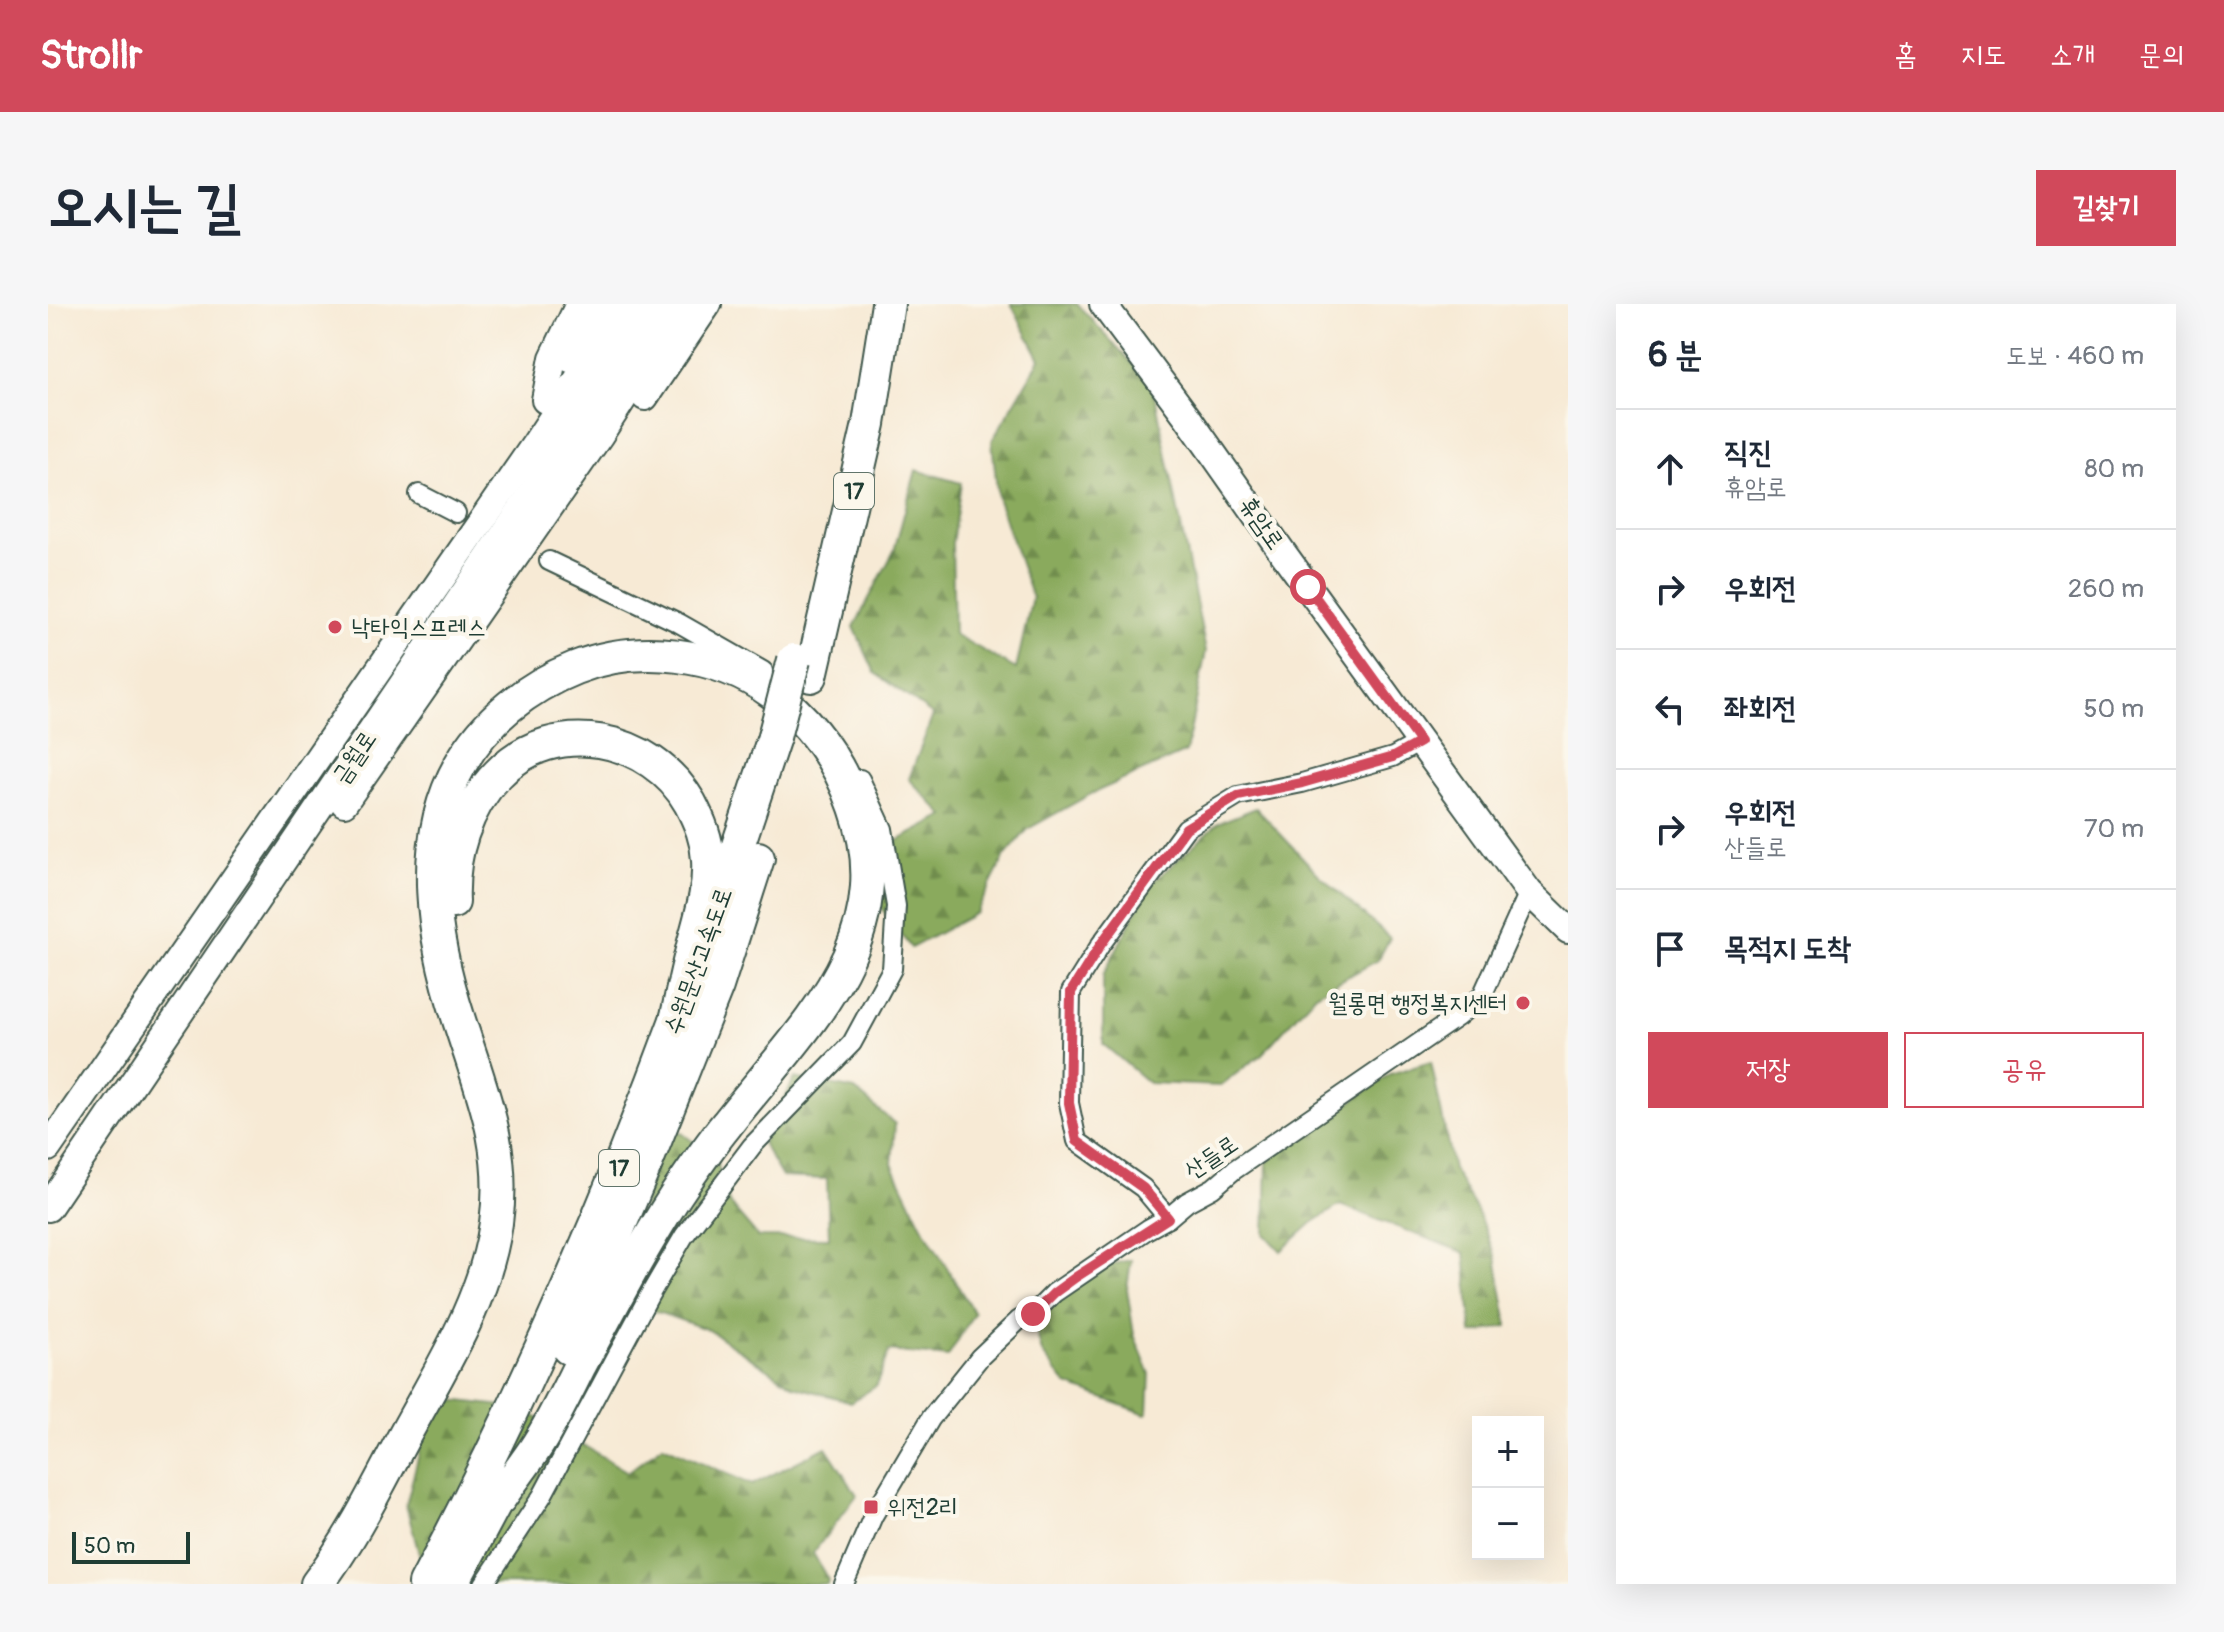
<!DOCTYPE html>
<html lang="ko">
<head>
<meta charset="utf-8">
<style>
	:root { --surface:#fff; --page:#f6f6f7; --text:#1f2937; --muted:#747a83; --line:#e0e1e3; --accent:#d1495b }
	body { margin:0; font-family:Pangolin,"Poor Story",sans-serif; background:var(--page); color:var(--text) }
	.controls { position:absolute; right:24px; bottom:24px; display:grid; overflow:hidden; border-radius:0px; box-shadow:0 8px 32px #0002 }
	.controls button { width:72px; height:72px; display:grid; place-items:center; padding:0; border:0; border-bottom:2px solid var(--line); background:var(--surface); color:var(--text); font:40px sans-serif }
	.scale { position:absolute; left:24px; bottom:20px; width:118px; box-sizing:border-box; padding-left:8px; border:4px solid #1f3d34; border-top:0; font-size:22px; line-height:28px; white-space:nowrap; color:#1f3d34; -webkit-text-stroke:6px #fbf7ec; paint-order:stroke }
	.stop { position:absolute; width:24px; height:24px; margin:-18px; border:6px solid #d1495b; border-radius:50%; background:#fff }
	.stop.end { background:#d1495b; border-color:#fff; box-shadow:0 2px 8px #0008 }
	.list { margin:0; padding:0; list-style:none }
	h2 { display:flex; justify-content:space-between; align-items:center; height:104px; margin:0; padding:0 32px; font-size:34px }
	h2 small { font-size:26px; font-weight:400; color:var(--muted) }
	.list li { display:grid; grid-template-columns:52px 1fr auto; gap:24px; align-items:center; box-sizing:border-box; height:120px; padding:0 32px; border-top:2px solid var(--line) }
	.list b { display:block; font-size:30px; white-space:nowrap }
	.list p { margin:0; font-size:26px; white-space:nowrap; color:var(--muted) }
	.list em { font-size:26px; font-style:normal; color:var(--muted) }
	.actions { display:flex; gap:16px; padding:24px 32px }
	.actions a { flex:1; padding:18px 0; border:2px solid var(--accent); border-radius:0px; text-align:center; font-size:28px; color:var(--accent) }
	.actions .main { background:var(--accent); color:#fff }
	.icon { flex:none; width:44px; height:44px; fill:none; stroke:currentColor; stroke-width:2; stroke-linecap:round; stroke-linejoin:round }
	.map { position:relative; flex:none; width:1520px; height:1280px; overflow:hidden; border-radius:0px }
	header { display:flex; align-items:center; gap:48px; box-sizing:border-box; height:112px; padding:0 40px; background:var(--accent); color:#fff }
	header strong { font-size:38px }
	nav { display:flex; gap:44px; margin-inline-start:auto; font-size:28px }
	.intro { display:flex; align-items:center; justify-content:space-between; box-sizing:border-box; height:192px; padding:0 48px }
	h1 { margin:0; font-size:56px }
	.button { padding:20px 36px; border-radius:0px; background:var(--accent); color:#fff; font-size:28px; font-weight:700 }
	main { display:flex; gap:48px; padding:0 48px }
	aside { flex:1; background:var(--surface); border-radius:0px; box-shadow:0 8px 32px #0002 }
	.map>svg:first-child { display:block }
	.forest { fill:url(#forest-firs); stroke:#547448; stroke-width:2 }
	.lines { fill:none; stroke-linecap:round; stroke-linejoin:round }
	.street-casing { stroke:#3f574c; stroke-width:22 }
	.secondary-casing { stroke:#3f574c; stroke-width:30 }
	.highway-casing { stroke:#3f574c; stroke-width:36 }
	.street { stroke:#fff; stroke-width:18 }
	.secondary { stroke:#fff; stroke-width:26 }
	.highway { stroke:#fff; stroke-width:32 }
	.highway-bridge-casing { stroke:#3f574c; stroke-width:36; stroke-linecap:butt }
	.highway-bridge { stroke:#fff; stroke-width:32 }
	.route { stroke:#d1495b; stroke-width:10 }
	.poi-dot { fill:#d1495b; stroke:#fbf7ec; stroke-width:3 }
	.labels { text-anchor:middle; stroke-width:8; stroke-linejoin:round; paint-order:stroke }
	.shield { fill:#fbf7ec; stroke:#61756b; stroke-width:2 }
	.shield-label { font-size:22px; font-weight:bold; fill:#1f3d34 }
	.street-label { font-size:24px; fill:#1f3d34; stroke:#fbf7ec }
	.poi-label { font-size:24px; fill:#1f3d34; stroke:#fbf7ec; text-anchor:start }
</style>
</head>
<body>
<header>
<strong>Strollr</strong>
<nav><a>홈</a><a>지도</a><a>소개</a><a>문의</a></nav>
</header>
<div class="intro"><h1>오시는 길</h1><a class="button">길찾기</a></div>
<main>
<div class="map">
<svg width="1520" height="1280" viewBox="0 0 1520 1280">
	<defs>
		<pattern id="forest-firs" width="22" height="20" patternUnits="userSpaceOnUse" patternTransform="scale(2)"><rect width="22" height="20" fill="#8aaa5d"/><path d="M5 1l3.5 6h-7zM16 11l3.5 6h-7z" fill="#708c4e"/></pattern>
	</defs>
	<rect width="100%" height="100%" fill="#fbf7ec"/>
	<filter id="ink" filterUnits="userSpaceOnUse"><feTurbulence type="fractalNoise" baseFrequency=".0125" numOctaves="2"/><feDisplacementMap in="SourceGraphic" scale="16" xChannelSelector="R" yChannelSelector="G"/><feConvolveMatrix kernelMatrix="1 2 1 2 8 2 1 2 1" color-interpolation-filters="sRGB"/></filter>
	<filter id="wash" filterUnits="userSpaceOnUse"><feTurbulence type="fractalNoise" baseFrequency=".006" numOctaves="4" result="noise"/><feDisplacementMap in="SourceGraphic" scale="32" xChannelSelector="R" yChannelSelector="G"/><feGaussianBlur stdDeviation="1.8" result="paint"/><feColorMatrix in="noise" values="0 0 0 0 0 0 0 0 0 0 0 0 0 0 0 0 0 1.4 0 .05"/><feComposite in="paint" operator="in"/></filter>
	<g filter="url(#wash)">
		<rect width="100%" height="100%" fill="#f7ead5"/>
		<g class="forest">
			<polygon points="963,0 1029,0 1105,82 1158,347 1138,448 1045,489 980,525 957,552 928,609 863,644 831,601 836,544 897,512 861,475 885,411 827,369 806,323 846,247 868,166 913,179 904,239 906,330 968,365 984,294 950,196 944,137 992,55"/>
			<polygon points="1208,504 1271,571 1342,634 1330,656 1268,690 1214,750 1172,782 1101,779 1055,740 1055,671 1102,581 1170,519"/>
			<polygon points="1383,758 1405,865 1429,907 1448,953 1460,1022 1424,1030 1417,949 1292,901 1264,919 1233,947 1217,930 1219,858 1342,770"/>
			<polygon points="747,774 807,786 847,820 844,860 873,920 926,1009 900,1053 841,1047 828,1082 803,1098 746,1082 661,1026 595,1003 585,942 618,817 668,855 681,899 710,933 781,934 779,875 734,873 714,839"/>
			<polygon points="1083,956 1079,985 1086,1031 1102,1070 1100,1108 1098,1110 1019,1081 994,1049 986,1017 1015,982 1060,961"/>
			<polygon points="385,1094 473,1104 580,1168 615,1141 704,1181 778,1143 809,1191 765,1249 780,1276 779,1280 379,1280 358,1201"/>
		</g>
	</g>
	<g filter="url(#ink)">
		<g class="lines">
			<g class="street-casing">
				<g id="street">
					<polyline points="371,190 408,209"/>
					<polyline points="501,257 631,319 715,367"/>
					<polyline points="1120,914 1095,884 1029,837 1021,799 1023,688 1053,640 1138,524 1190,492 1254,479 1345,453 1372,438"/>
					<polyline points="436,1280 494,1192 601,992 636,932 704,842 804,739 844,665 848,602 835,525 812,475"/>
					<polyline points="796,1280 825,1212 883,1114 932,1053 971,1016 985,1010 1006,989 1100,925 1120,914 1139,898 1165,884 1186,866 1409,713 1434,692 1481,588"/>
				</g>
			</g>
			<g class="secondary-casing">
				<g id="secondary">
					<polyline points="1055,0 1140,114 1235,249 1481,588 1520,626"/>
					<polyline points="522,55 556,0"/>
					<polyline points="597,93 660,0"/>
					<polyline points="497,96 505,54 531,0"/>
					<polyline points="296,499 552,131 636,0"/>
					<polyline points="0,844 487,140 579,0"/>
					<polyline points="0,904 509,152 609,0"/>
				</g>
			</g>
			<g class="highway-casing">
				<g id="highway">
					<polyline points="763,372 821,120 840,0"/>
					<path d="M405,598C403,552 417,504 450,470C506,411 604,432 642,499C652,518 659,535 660,556C662,587 651,617 644,646C638,669 633,693 628,717"/>
					<polyline points="668,608 726,433"/>
					<polyline points="520,1044 599,857 669,682 710,554"/>
					<path d="M269,1280C303,1236 327,1187 353,1138C390,1069 437,998 448,919C459,843 433,786 411,716C385,635 368,539 412,461C437,416 479,383 527,364C590,339 670,348 725,389C764,419 791,457 807,503C855,637 753,725 679,820C661,842 644,867 628,891C592,947 562,1005 531,1063C518,1089 505,1116 490,1140C478,1159 464,1176 452,1194"/>
					<path d="M377,1280C477,1091 562,897 635,697"/>
					<polyline points="404,1280 459,1177"/>
				</g>
			</g>
			<use href="#street" class="street"/>
			<use href="#secondary" class="secondary"/>
			<use href="#highway" class="highway"/>
			<g class="highway-bridge-casing">
				<polyline id="highway-bridge" points="726,433 746,356"/>
			</g>
			<use href="#highway-bridge" class="highway-bridge"/>
		</g>
	</g>
	<g class="lines" filter="url(#ink)">
		<polyline class="route" points="985,1010 1006,989 1028,973 1120,914 1095,884 1029,837 1021,799 1023,688 1053,640 1138,524 1190,492 1254,479 1345,453 1372,438 1260,283"/>
	</g>
	<g class="poi-dot">
		<circle cx="287" cy="323" r="8"/>
		<circle cx="1475" cy="699" r="8"/>
		<rect x="815" y="1195" width="16" height="16" rx="4"/>
	</g>
	<g class="labels">
		<g class="shield">
			<rect x="786" y="169" width="40" height="36" rx="6"/>
			<rect x="551" y="846" width="40" height="36" rx="6"/>
		</g>
		<g class="shield-label">
			<text x="806" y="195">17</text>
			<text x="571" y="872">17</text>
		</g>
		<g class="street-label">
			<text transform="translate(1214 219) rotate(55)" y="8">휴암로</text>
			<text transform="translate(306 453) rotate(-56)" y="8">금월로</text>
			<text transform="translate(650 657) rotate(-70)" y="8">수원문산고속도로</text>
			<text transform="translate(1163 853) rotate(-34)" y="8">산들로</text>
		</g>
		<g class="poi-label">
			<text x="303" y="331">낙타익스프레스</text>
			<text x="1459" y="707" text-anchor="end">월롱면 행정복지센터</text>
			<text x="839" y="1211">위전2리</text>
		</g>
	</g>
</svg>
<div class="controls">
<button>+</button>
<button>−</button>
</div>
<div class="scale">50 m</div>
<div class="stop" style="left:1260px;top:283px"></div>
<div class="stop end" style="left:985px;top:1010px"></div>
</div>
<aside>
<h2>6 분<small>도보 · 460 m</small></h2>
<ul class="list">
<li><svg class="icon" aria-label="ahead" viewBox="0 0 24 24"><path d="M12 20V5M6 11l6-6 6 6"/></svg><div><b>직진</b><p>휴암로</p></div><em>80 m</em></li>
<li><svg class="icon" aria-label="right" viewBox="0 0 24 24"><path d="M7 20v-9h11M14 6l5 5-5 5"/></svg><div><b>우회전</b></div><em>260 m</em></li>
<li><svg class="icon" aria-label="left" viewBox="0 0 24 24"><path d="M17 20v-9H6M10 6l-5 5 5 5"/></svg><div><b>좌회전</b></div><em>50 m</em></li>
<li><svg class="icon" aria-label="right" viewBox="0 0 24 24"><path d="M7 20v-9h11M14 6l5 5-5 5"/></svg><div><b>우회전</b><p>산들로</p></div><em>70 m</em></li>
<li><svg class="icon" aria-label="arrive" viewBox="0 0 24 24"><path d="M6 21V4h12l-3 4 3 4H6"/></svg><div><b>목적지 도착</b></div></li>
</ul>
<div class="actions"><a class="main">저장</a><a>공유</a></div>
</aside>
</main>
</body>
</html>
